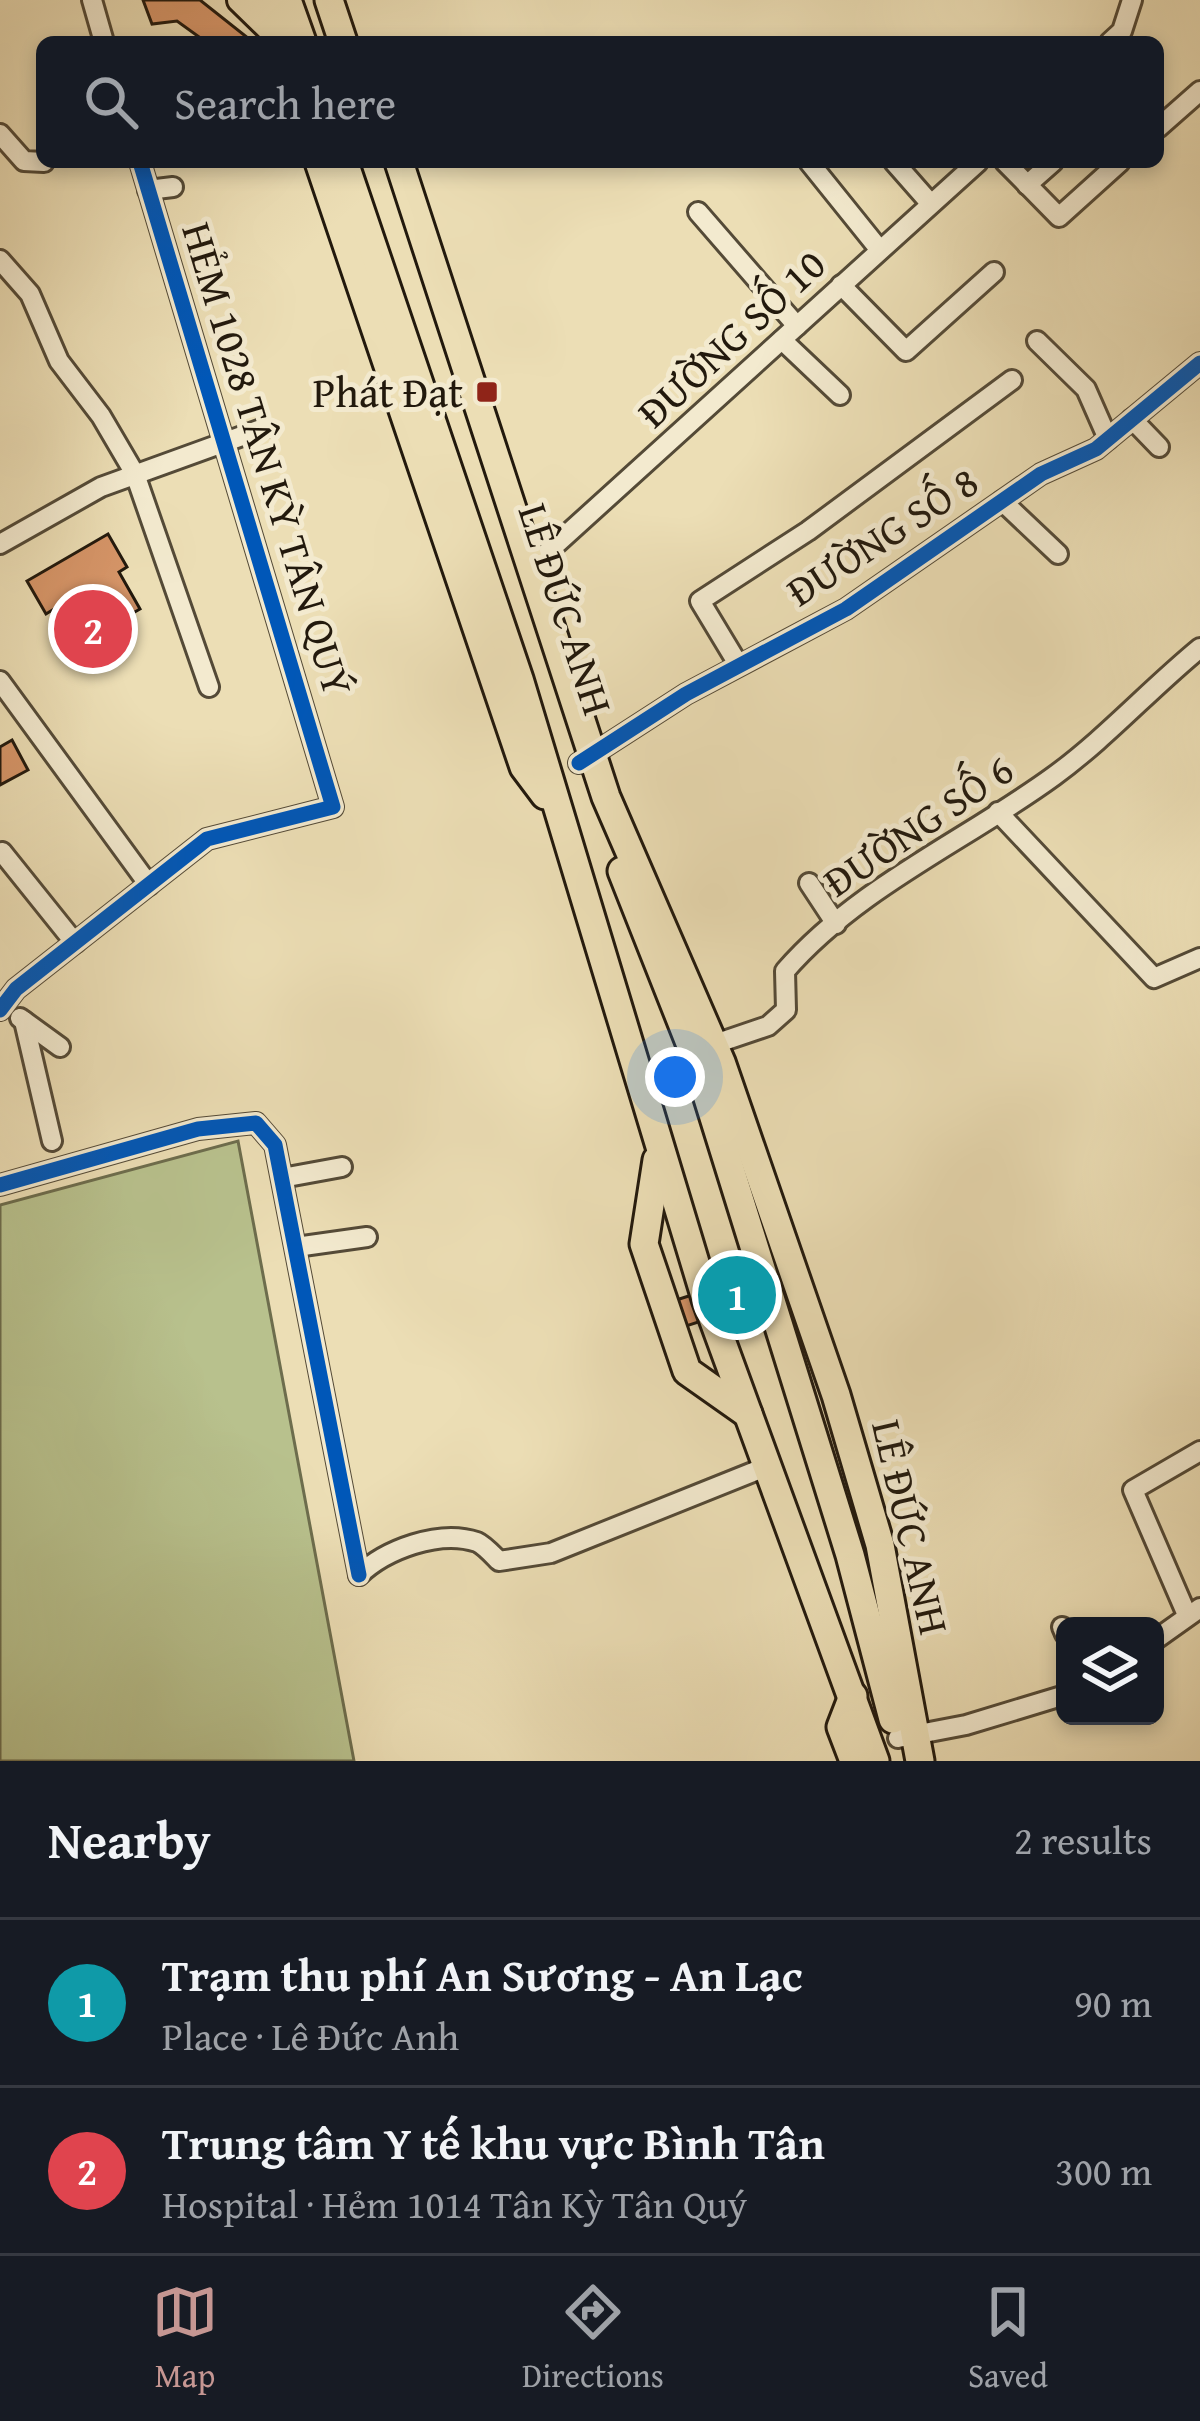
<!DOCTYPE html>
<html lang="en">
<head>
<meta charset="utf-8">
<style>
	:root { --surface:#171b24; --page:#20242c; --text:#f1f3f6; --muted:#9ea1a6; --line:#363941; --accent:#c59692 }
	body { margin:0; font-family:"Gentium Book Plus",serif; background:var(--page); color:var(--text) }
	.controls { position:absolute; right:36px; bottom:36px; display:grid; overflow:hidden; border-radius:18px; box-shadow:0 6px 18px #0003 }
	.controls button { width:108px; height:108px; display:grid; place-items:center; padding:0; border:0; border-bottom:3px solid var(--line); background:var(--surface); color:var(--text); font:60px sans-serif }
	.you { position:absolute; left:675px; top:1077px; width:42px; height:42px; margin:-30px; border:9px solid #fff; border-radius:50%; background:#1a73e8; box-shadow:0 0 0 18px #1a73e833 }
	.badge { display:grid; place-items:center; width:78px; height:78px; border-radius:50%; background:var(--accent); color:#fff; font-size:39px; font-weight:700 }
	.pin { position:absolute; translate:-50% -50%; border:6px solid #fff; box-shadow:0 3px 12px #0006 }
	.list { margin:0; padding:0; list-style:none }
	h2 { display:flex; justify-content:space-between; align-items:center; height:156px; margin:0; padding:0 48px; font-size:51px }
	h2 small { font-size:39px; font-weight:400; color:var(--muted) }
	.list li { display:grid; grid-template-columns:78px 1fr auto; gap:36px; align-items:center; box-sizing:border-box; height:168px; padding:0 48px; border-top:3px solid var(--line) }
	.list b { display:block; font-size:45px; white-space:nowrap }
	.list p { margin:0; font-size:39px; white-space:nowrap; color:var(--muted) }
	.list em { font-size:39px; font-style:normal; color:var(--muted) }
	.icon { flex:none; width:66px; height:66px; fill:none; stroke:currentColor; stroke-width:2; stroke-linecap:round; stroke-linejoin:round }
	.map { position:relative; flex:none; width:1200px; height:1761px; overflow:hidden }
	.search { position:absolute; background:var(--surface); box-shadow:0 6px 18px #0003; left:36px; right:36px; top:36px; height:132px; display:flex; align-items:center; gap:30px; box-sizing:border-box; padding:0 42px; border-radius:18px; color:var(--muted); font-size:45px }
	.sheet { height:492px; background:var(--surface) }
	nav { display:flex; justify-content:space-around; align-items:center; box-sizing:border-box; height:168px; border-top:3px solid var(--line); background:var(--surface); font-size:33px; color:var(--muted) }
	nav a { display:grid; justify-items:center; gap:6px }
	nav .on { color:var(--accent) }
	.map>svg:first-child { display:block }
	.green { fill:#b8c18d; stroke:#6d6d4d; stroke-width:3 }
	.building { fill:#d69568; stroke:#22190d; stroke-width:3 }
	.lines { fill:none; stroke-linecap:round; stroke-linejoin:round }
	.minor-casing { stroke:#544a37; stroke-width:24 }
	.major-casing { stroke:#22190d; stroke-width:30 }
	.highway-casing { stroke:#22190d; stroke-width:33 }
	.minor { stroke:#f3eacf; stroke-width:18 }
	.major { stroke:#ecdeb5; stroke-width:24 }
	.highway { stroke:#ecdeb5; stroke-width:27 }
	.cycleway-casing { stroke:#f3eacf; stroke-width:22 }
	.cycleway { stroke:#0057b8; stroke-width:15 }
	.poi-dot { fill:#8f2418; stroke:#f3eacf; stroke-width:4.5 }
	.labels { text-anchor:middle; stroke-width:10; stroke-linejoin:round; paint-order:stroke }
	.street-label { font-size:42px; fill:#22190d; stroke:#f3eacf }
	.poi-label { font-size:42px; fill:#22190d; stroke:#f3eacf; text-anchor:end }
</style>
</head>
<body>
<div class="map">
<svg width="1200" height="1761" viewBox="0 0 1200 1761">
	<rect width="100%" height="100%" fill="#ecdeb5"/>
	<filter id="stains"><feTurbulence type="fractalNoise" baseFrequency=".00167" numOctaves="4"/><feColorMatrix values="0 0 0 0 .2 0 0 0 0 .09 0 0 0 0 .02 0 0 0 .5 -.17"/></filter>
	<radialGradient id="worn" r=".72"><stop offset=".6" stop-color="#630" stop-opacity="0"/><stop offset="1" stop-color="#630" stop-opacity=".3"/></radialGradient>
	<polygon class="green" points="238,1141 354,1761 0,1761 0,1205"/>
	<g class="building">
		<polygon points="143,0 200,0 253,42 206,42 177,21 152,24"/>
		<polygon points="108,534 127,567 119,572 140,609 75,646 54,609 46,614 27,581"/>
		<polygon points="12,740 28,770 0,785 0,747"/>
		<polygon points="795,1262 804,1288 680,1328 670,1302"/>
	</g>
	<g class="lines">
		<g class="minor-casing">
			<g id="minor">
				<polyline points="92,0 104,42"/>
				<polyline points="1110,42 1122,31 1132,0"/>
				<polyline points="1158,128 1200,91"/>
				<polyline points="0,134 24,161 44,162"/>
				<polyline points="809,162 879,249"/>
				<polyline points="894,162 930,203"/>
				<polyline points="1005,162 1059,217 1120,162"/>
				<polyline points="1027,185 1053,162"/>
				<polyline points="148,190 173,187"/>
				<polyline points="698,212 797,326"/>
				<polyline points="0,260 30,294 59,361 101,416 135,474 209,687"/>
				<polyline points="841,285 906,351 994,272"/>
				<polyline points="782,340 840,395"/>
				<polyline points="1037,341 1086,389 1108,439"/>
				<polyline points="1132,419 1159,447"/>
				<polyline points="1002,501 1058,554"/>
				<polyline points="0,544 101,487 264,428"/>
				<polyline points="532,566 978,162"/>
				<polyline points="738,664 700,601 808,531 1012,380"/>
				<polyline points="0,681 149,885"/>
				<polyline points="579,763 686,694 846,609 1041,474 1096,449 1200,363"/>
				<polyline points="998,812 1154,978 1200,958"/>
				<polyline points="2,852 75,943"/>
				<polyline points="809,883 836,924"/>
				<polyline points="0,1010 16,989 207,839 333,807 140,162"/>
				<polyline points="20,1018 60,1047"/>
				<polyline points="24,1021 52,1141"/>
				<path d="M703,1048L768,1026L786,1010L785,971C858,887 965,841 1054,776C1106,738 1150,689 1200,648"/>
				<polyline points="282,1178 342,1167"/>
				<polyline points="0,1185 198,1129 256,1123 275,1145 359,1575"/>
				<polyline points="296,1247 367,1237"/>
				<path d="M359,1575C385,1550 439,1529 477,1542C484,1545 493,1555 499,1561L551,1553L768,1466"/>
				<polyline points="1187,1615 1133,1490 1200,1451"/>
				<polyline points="1062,1627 1065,1634"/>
				<polyline points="1155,1640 1200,1608"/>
				<polyline points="898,1738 966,1725 1065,1695"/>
			</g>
		</g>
		<g class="major-casing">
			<polyline id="major" points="240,0 277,36"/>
		</g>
		<g class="highway-casing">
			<g id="highway">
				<polyline points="268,0 281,42"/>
				<polyline points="287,0 302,42"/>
				<polyline points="329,0 343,42"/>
				<polyline points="319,162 524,767 545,795"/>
				<polyline points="344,162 519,679 706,1299 875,1761"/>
				<polyline points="399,162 606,797 721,1062 836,1395 880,1545 920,1761"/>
				<polyline points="622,871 694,1053 850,1555 893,1719"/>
				<polyline points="657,1160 644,1244 687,1371 748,1414"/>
				<polyline points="853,1696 841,1727 854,1761"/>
			</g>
		</g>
		<use href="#minor" class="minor"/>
		<use href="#major" class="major"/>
		<use href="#highway" class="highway"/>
		<g class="cycleway-casing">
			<g id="cycleway">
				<polyline points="579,763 686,694 846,609 1041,474 1096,449 1200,363"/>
				<polyline points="0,1010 16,989 207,839 333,807 140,162"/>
				<polyline points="0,1185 198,1129 256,1123 275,1145 359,1575"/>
			</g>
		</g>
		<use href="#cycleway" class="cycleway"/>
	</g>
	<rect class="poi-dot" x="475" y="380" width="24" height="24" rx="6"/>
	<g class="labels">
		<g class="street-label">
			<text transform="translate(731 338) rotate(-43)" y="15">ĐƯỜNG SỐ 10</text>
			<text transform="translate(268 459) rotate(73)" y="15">HẺM 1028 TÂN KỲ TÂN QUÝ</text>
			<text transform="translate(882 536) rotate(-33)" y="15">ĐƯỜNG SỐ 8</text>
			<text transform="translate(566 609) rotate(72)" y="15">LÊ ĐỨC ANH</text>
			<text transform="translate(918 825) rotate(-34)" y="15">ĐƯỜNG SỐ 6</text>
			<text transform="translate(911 1527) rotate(77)" y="15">LÊ ĐỨC ANH</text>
		</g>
		<g class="poi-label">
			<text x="463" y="407">Phát Đạt</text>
		</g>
	</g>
	<rect width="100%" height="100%" filter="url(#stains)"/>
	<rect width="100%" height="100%" fill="url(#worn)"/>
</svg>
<div class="controls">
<button><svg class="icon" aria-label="layers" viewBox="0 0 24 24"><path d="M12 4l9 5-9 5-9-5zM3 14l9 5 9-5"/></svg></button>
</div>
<div class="you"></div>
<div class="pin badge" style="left:737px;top:1295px;background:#0f9aa8">1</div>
<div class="pin badge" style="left:93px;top:629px;background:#e0444e">2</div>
<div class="search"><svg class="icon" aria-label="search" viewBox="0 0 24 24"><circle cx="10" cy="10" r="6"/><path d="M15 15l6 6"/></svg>Search here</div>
</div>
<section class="sheet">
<h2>Nearby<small>2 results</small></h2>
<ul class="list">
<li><span class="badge" style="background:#0f9aa8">1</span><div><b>Trạm thu phí An Sương - An Lạc</b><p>Place · Lê Đức Anh</p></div><em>90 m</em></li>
<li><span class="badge" style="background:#e0444e">2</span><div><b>Trung tâm Y tế khu vực Bình Tân</b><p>Hospital · Hẻm 1014 Tân Kỳ Tân Quý</p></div><em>300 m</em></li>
</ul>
</section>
<nav>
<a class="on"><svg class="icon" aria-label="map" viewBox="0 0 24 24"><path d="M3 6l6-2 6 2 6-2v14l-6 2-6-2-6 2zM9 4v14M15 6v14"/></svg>Map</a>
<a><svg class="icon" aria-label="directions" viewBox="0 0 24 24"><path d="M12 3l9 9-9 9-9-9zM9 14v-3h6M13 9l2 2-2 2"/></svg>Directions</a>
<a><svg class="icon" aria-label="saved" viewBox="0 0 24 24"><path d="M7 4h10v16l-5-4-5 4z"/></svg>Saved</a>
</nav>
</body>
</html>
